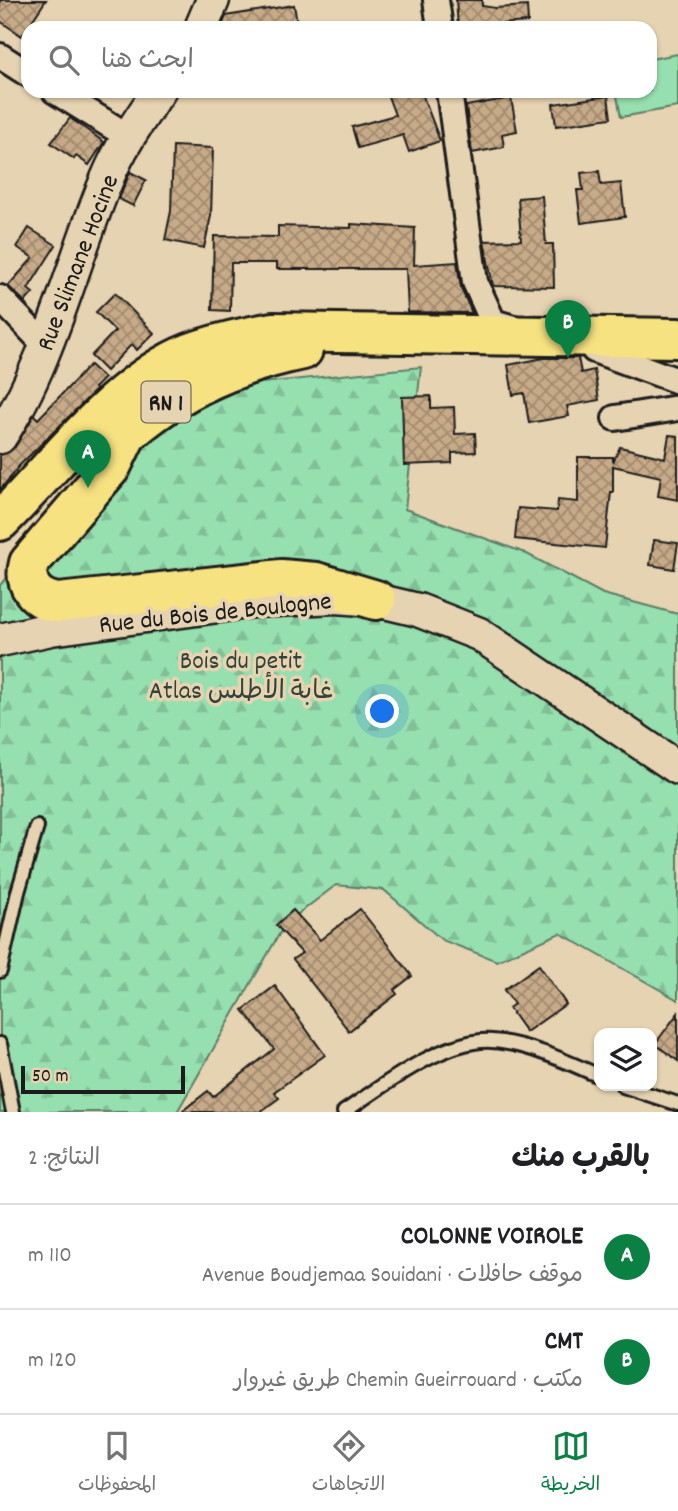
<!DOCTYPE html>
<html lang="ar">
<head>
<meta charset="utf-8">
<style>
	:root { --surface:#fff; --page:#f6f6f6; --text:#202124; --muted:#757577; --line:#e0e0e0; --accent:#0b8043 }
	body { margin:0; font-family:Dekko,"Playpen Sans Arabic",sans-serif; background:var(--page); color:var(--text); direction:rtl }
	.controls { position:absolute; right:21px; bottom:21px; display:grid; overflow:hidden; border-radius:14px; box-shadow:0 2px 5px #0004 }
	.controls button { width:63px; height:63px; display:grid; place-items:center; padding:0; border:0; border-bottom:2px solid var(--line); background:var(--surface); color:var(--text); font:35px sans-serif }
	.scale { position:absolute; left:21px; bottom:18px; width:164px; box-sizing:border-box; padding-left:7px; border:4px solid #1c1c1c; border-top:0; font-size:19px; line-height:24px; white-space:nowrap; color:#1c1c1c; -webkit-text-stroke:5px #e6d3b1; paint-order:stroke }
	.you { position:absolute; left:383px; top:712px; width:24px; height:24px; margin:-18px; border:5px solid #fff; border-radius:50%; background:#1a73e8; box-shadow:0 0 0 10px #1a73e833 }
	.badge { display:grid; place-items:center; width:46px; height:46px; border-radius:50%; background:var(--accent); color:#fff; font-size:23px; font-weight:700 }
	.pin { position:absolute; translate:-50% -58px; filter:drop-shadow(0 2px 4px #0008) }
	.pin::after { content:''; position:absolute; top:37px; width:24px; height:21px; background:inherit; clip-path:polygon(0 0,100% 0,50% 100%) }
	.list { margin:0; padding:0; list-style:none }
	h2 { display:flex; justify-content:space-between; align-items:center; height:91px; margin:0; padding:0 28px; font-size:30px }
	h2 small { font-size:23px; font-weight:400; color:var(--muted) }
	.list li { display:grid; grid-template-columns:46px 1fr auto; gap:21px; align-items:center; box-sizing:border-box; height:105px; padding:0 28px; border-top:2px solid var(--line) }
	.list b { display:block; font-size:26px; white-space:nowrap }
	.list p { margin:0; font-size:23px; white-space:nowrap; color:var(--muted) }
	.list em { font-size:23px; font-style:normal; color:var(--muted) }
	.icon { flex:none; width:38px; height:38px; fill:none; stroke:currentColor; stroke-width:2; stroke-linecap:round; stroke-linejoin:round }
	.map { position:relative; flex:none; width:678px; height:1112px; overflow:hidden; direction:ltr }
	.search { position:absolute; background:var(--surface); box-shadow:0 2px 5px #0004; left:21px; right:21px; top:21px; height:77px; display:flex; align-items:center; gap:18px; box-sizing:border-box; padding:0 24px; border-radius:21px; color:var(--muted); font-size:26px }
	.sheet { height:301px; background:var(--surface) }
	nav { display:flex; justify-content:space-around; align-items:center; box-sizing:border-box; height:98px; border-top:2px solid var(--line); background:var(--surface); font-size:19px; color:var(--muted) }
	nav a { display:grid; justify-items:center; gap:4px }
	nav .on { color:var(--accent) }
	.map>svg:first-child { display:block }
	.forest { fill:url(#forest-firs); stroke:#597e66; stroke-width:2 }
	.pitch { fill:#96dfaf; stroke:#597e66; stroke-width:2 }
	.building { fill:url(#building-cross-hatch); stroke:#1c1c1c; stroke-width:2 }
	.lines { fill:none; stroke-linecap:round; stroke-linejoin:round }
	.service-casing { stroke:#1c1c1c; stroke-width:18 }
	.minor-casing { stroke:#1c1c1c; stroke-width:30 }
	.tertiary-casing { stroke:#1c1c1c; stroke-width:37 }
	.primary-casing { stroke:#1c1c1c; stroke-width:44 }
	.service { stroke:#e6d3b1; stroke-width:12 }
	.minor { stroke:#e6d3b1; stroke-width:24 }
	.tertiary { stroke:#e6d3b1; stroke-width:32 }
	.primary { stroke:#f7e281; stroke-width:38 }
	.labels { text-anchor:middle; stroke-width:7; stroke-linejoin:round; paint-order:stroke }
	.shield { fill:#e6d3b1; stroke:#595349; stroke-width:2 }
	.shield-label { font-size:24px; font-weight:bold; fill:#1c1c1c }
	.street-label { font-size:26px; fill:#1c1c1c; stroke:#e6d3b1 }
	.park-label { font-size:26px; fill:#344339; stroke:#e6d3b1 }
</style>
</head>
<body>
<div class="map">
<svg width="678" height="1112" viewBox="0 0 678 1112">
	<defs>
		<pattern id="forest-firs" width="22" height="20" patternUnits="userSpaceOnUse" patternTransform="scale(1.75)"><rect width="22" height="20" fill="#96dfaf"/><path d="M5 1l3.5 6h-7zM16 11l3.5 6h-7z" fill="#81bf96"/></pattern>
		<pattern id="building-cross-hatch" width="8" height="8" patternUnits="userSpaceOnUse" patternTransform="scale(1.75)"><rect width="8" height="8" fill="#c7aa87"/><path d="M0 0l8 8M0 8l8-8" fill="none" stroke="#a18a6e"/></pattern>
	</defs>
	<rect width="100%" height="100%" fill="#e6d3b1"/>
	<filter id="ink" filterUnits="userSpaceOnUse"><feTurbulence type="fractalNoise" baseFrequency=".0143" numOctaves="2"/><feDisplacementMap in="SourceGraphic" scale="14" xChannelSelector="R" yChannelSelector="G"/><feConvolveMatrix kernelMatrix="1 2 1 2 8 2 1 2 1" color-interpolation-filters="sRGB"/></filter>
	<g filter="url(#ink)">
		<polygon class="forest" points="421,367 405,509 525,553 603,594 678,614 678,1000 560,933 497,961 442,940 384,890 336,885 285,924 177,1112 0,1112 0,585 186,401 261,383"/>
		<polygon class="pitch" points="678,54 678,107 621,117 616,91 650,91 650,59"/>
		<g class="building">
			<polygon points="0,0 46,0 22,36 0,21"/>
			<polygon points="456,0 482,0 482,6 495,8 527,6 528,22 458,27"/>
			<polygon points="294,5 298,28 221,28 226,16"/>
			<polygon points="386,91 421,91 440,141 409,152 403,135 358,148 352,127 395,115"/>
			<polygon points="608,96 611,118 556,126 553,104"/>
			<polygon points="511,98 517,131 502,134 504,147 472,153 466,106"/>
			<polygon points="70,118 104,142 89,165 76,156 74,159 51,143"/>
			<polygon points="173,146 213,148 211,216 204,248 165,240 171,211"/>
			<polygon points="599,171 601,185 621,183 625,217 581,223 577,190 583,190 581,173"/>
			<polygon points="130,172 146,180 133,206 119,199"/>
			<polygon points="542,196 546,244 553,244 554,287 493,286 484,241 521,240 518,198"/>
			<polygon points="351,224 415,228 414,265 457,262 461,288 472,313 408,312 406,269 277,269 277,263 231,263 230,311 212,310 214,236 278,237 278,226 351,228"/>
			<polygon points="29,228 56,245 28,289 33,293 25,302 8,286 33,258 17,247"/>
			<polygon points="115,293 154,333 137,350 132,344 106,371 91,356 115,331 96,312"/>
			<polygon points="544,358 578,358 581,373 594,370 599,400 567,406 569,416 529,423 524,393 513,395 508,365"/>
			<polygon points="90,365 104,378 94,388 96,390 20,465 0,490 0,455 15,447 34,415 38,419"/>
			<polygon points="431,396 431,408 454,407 455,434 475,433 476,452 452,453 452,463 404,465 402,397"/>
			<polygon points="669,435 678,436 678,500 658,496 661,477 613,466 613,492 611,492 605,548 515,539 518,508 557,511 558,500 578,502 578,457 613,457 613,462 620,447 665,458"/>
			<polygon points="654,540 678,543 674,569 650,565"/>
			<polygon points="360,909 412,976 394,990 397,994 349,1031 293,959 302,953 276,925 293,910 320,940"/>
			<polygon points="539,965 566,1004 526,1032 509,1008 514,1004 504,990"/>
			<polygon points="275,986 325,1055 274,1092 279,1098 260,1112 181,1112 208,1091 213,1097 274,1049 243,1010"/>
			<polygon points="678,1013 678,1061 655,1044"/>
		</g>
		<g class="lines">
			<g class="service-casing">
				<g id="service">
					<polyline points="0,971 18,892 37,827"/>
					<polyline points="0,1044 13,1112"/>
					<polyline points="623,1086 678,1104"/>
					<path d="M344,1112C382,1086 445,1038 492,1041C526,1043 568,1062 599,1076"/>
				</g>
			</g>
			<g class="minor-casing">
				<g id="minor">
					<polyline points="436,0 440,28"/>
					<polyline points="0,56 28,74"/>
					<polyline points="55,91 129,137"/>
					<polyline points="449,91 475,282 493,322 517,329"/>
					<polyline points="0,298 45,345"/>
					<polyline points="587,338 594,350 678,381"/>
					<polyline points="615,418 678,408"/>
				</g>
			</g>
			<g class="tertiary-casing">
				<g id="tertiary">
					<polyline points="201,28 213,0"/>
					<path d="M0,437C50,362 72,262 107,179C120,147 140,119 159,91"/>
					<polyline points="0,640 51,629 255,601 336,597 376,600 418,610 479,634 678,768"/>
				</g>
			</g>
			<g class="primary-casing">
				<g id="primary">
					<path d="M128,432L111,467L29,563C23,585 36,600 58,603L281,579L316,582L376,600"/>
					<path d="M111,449C168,394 226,366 303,350"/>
					<path d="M0,521C55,467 116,382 190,353C217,343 245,337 273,332L678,338"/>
				</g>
			</g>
			<use href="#service" class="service"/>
			<use href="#minor" class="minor"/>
			<use href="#tertiary" class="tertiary"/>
			<use href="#primary" class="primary"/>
		</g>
	</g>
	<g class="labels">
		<rect class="shield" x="141.5" y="381.5" width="49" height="41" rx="5"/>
		<g class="shield-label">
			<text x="166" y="410">RN 1</text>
		</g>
		<g class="street-label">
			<text transform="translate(76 262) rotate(-69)" y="9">Rue Slimane Hocine</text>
			<text transform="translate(215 611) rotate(-6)" y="9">Rue du Bois de Boulogne</text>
		</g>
		<g class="park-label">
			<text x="241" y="668">Bois du petit<tspan x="241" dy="30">Atlas غابة الأطلس</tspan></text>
		</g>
	</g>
</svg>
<div class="controls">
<button><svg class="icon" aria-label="layers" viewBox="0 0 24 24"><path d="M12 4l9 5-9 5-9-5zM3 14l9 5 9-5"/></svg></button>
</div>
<div class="scale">50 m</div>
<div class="you"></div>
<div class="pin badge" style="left:88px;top:488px">A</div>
<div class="pin badge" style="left:568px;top:358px">B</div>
<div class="search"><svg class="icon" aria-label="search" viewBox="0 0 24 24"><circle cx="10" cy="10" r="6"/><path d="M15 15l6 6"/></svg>ابحث هنا</div>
</div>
<section class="sheet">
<h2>بالقرب منك<small>النتائج: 2</small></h2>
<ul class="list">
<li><span class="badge">A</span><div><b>COLONNE VOIROLE</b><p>موقف حافلات · Avenue Boudjemaa Souidani</p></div><em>110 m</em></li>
<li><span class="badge">B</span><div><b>CMT</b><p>مكتب · Chemin Gueirrouard طريق غيروار</p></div><em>120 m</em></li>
</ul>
</section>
<nav>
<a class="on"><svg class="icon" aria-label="map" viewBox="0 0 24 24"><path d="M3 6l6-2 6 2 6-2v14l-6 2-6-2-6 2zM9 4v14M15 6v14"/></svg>الخريطة</a>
<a><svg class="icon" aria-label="directions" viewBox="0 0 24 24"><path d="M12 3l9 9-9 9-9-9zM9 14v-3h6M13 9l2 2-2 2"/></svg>الاتجاهات</a>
<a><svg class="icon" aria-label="saved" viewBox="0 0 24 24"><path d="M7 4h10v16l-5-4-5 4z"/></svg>المحفوظات</a>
</nav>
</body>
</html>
